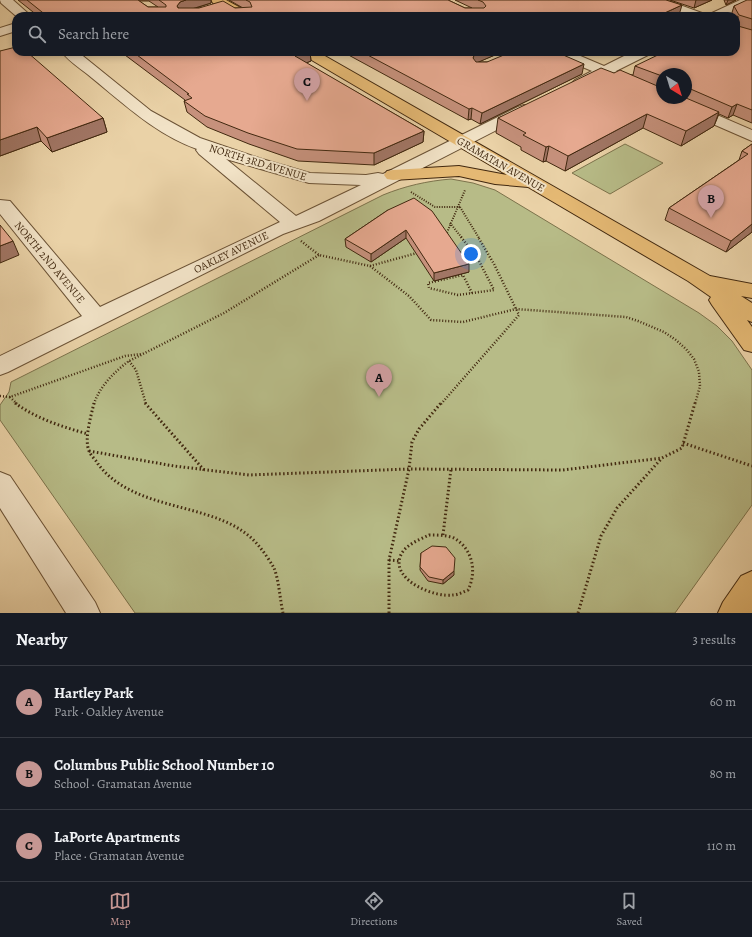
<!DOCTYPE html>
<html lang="en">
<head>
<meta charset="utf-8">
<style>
	:root { --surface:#171b24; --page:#242831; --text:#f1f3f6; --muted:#9ea1a6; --line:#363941; --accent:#c59692 }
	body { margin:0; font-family:Alegreya,serif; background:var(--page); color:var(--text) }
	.compass { position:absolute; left:656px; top:68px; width:36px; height:36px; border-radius:50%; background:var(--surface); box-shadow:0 2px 6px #0003; rotate:142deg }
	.you { position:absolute; left:471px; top:254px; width:14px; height:14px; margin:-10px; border:3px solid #fff; border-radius:50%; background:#1a73e8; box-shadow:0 0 0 6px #1a73e833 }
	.badge { display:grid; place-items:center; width:26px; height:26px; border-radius:50%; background:var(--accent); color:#111; font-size:13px; font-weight:700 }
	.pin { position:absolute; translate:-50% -33px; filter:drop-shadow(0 1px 2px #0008) }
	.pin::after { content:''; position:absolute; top:21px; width:14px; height:12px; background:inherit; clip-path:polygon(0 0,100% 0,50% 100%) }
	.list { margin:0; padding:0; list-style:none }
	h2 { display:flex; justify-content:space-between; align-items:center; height:52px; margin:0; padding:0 16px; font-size:17px }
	h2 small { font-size:13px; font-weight:400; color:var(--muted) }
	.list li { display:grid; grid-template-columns:26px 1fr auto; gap:12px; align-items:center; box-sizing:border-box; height:72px; padding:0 16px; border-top:1px solid var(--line) }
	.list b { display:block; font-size:15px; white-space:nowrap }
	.list p { margin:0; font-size:13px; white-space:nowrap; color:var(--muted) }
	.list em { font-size:13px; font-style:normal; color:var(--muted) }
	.icon { flex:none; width:22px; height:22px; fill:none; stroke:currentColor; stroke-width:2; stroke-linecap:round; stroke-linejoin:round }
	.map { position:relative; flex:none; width:752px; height:613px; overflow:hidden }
	.search { position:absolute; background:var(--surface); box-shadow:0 2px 6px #0003; left:12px; right:12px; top:12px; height:44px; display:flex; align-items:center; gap:10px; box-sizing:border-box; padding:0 14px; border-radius:12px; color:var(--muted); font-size:15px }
	.sheet { height:268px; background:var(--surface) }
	nav { display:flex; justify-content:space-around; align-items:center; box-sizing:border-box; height:56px; border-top:1px solid var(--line); background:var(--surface); font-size:11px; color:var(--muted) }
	nav a { display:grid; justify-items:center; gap:2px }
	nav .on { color:var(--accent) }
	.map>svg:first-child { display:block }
	.green { fill:#b7bb87; stroke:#7c724b }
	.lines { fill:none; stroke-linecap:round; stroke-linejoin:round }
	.minor-casing { stroke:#6b5235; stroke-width:2 }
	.major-casing { stroke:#41280f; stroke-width:2 }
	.path-far2 { stroke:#41280f; stroke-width:2; stroke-dasharray:1 1.5; stroke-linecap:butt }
	.path-far1 { stroke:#41280f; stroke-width:2.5; stroke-dasharray:1 2; stroke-linecap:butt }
	.path { stroke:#41280f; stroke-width:3; stroke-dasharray:1.5 2.5; stroke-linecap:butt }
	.minor { fill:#f1e2c6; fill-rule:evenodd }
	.major { fill:#e5b974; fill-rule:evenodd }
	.wall { fill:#c6917c; stroke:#41280f; fill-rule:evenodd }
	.shaded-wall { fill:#a17665; stroke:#41280f }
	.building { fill:#e6a990; stroke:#41280f }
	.labels { text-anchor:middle; stroke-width:4; stroke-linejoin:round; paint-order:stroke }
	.street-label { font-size:11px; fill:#41280f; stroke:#f1e2c6 }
</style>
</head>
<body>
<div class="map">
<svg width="752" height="613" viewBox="0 0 752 613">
	<rect width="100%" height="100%" fill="#ead2a7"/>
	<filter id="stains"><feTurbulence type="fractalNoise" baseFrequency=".005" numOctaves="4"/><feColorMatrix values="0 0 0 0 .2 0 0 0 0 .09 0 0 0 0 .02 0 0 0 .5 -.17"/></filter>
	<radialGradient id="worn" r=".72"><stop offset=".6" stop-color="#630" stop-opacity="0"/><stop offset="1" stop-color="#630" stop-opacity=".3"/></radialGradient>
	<g class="green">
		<polygon points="625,144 663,163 610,194 572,173"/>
		<path d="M451,179L473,183L495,190L699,313L717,326L732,341L752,370V505L675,613H135L0,420V405L9,392L11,382L383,195C405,186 427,181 451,179Z"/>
	</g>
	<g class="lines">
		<g class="minor-casing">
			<g id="minor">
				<polygon points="0,0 13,0 31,16 16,16 1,3"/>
				<polygon points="648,0 666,0 702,13 704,16 685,16 650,3"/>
				<polygon points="740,0 752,0 752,4 727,16 710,16 712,13"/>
				<polygon points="16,23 16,31 0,36 0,28"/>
				<path d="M62,52H78L151,111L200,138L262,159L310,173L366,175L378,173L383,174L518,107L524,105L530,107L532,110L530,113L319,221L283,234L8,372L0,375V356L82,316L0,214V200L10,201L100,307L280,222L199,154L196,150L197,149C157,135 125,105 92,78C83,70 69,62 62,52ZM226,159L309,183L361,185L296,216Z"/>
				<path d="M552,52H571L604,66L632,52H650L648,55L616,71L662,90V98H668L662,101L657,99L604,77C595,81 585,89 575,86L572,83L575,80L592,71L554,55Z"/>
				<polygon points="689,103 752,130 752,141 683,111 681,108 683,105"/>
				<polygon points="0,472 10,476 95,602 100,613 66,613 0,508"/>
			</g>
		</g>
		<g class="major-casing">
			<g id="major">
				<polygon points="211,0 226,0 250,13 252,16 236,16 213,3"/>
				<polygon points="301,52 318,52 710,276 752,284 752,298 741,296 752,303 752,322 747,320 752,327 752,352 744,350 712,305 709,300 711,297 688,281 528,187 495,184 459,176 393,180 387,179 384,175 387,171 393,170 459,166 507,175 303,55"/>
				<polygon points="752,571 752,613 718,613 723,602 741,576"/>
			</g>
		</g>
		<g class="path-far2">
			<polyline points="411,192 435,207 460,207"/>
			<polyline points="460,207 479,238"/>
			<polyline points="450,223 462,238"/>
			<polyline points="446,235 465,190"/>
		</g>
		<g class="path-far1">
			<polyline points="461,237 478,259 494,290 458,295 429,288 428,283 463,275 472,293"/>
			<polyline points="301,241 319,255 370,266 409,296 431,320 463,322 516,309 626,317 638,321 664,332 676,340 686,349 694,359 699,372 700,386 695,404"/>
			<polyline points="370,266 417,253"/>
			<polyline points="129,361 136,370 146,404"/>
			<polyline points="0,396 10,397 125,356 142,354"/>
			<polyline points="10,397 17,404"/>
			<path d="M94,404C99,387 115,371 129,361L224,313L319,255"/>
			<polyline points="441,404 519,315 494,264 478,237"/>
		</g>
		<g class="path">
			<path d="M15,403C37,419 63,427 88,434"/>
			<path d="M94,403C91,416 84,439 89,451C91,456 96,460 98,464C136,515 221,500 258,545C264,552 270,561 274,568C279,580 280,600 283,613"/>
			<polyline points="145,403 204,470"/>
			<polyline points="683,443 752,466"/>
			<polyline points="89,451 174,466 249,475 409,469 563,470 662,458"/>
			<path d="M429,535C437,535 446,535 454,538C473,549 477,572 468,590C463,592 458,595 453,595C436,598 392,581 400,557C404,545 419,540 429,535Z"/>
			<polyline points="443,535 451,469"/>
			<polyline points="389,560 400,561"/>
			<polyline points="389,613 389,560 409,469 412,442 419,429 441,403"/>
			<polyline points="578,613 601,536 617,508 662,458 682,448 695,403"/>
		</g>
		<use href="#minor" class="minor"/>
		<use href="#major" class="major"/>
	</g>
	<g class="wall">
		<path d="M18,0H211V3L196,8H243L229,0H448L465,8H472L455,0H666L679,15L677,16H38ZM139,1H149L158,7H148Z"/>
		<polygon points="670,0 712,0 694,8"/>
		<polygon points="724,0 736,0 726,5"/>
		<path d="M752,0V123L733,115L728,118L719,114L714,126L681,146L643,128L565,171L546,161L543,162L521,150V147L496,133L498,118L614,73L633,75L635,66L736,52V16H731L734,6ZM662,74H686V98H662Z"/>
		<polygon points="0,51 103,118 107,132 52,152 41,141 0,156"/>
		<polygon points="121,52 310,52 311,61 306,63 424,131 423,142 374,165 298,161 249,144 207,127 187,112 184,101 185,100"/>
		<polygon points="321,52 335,52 327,55"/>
		<polygon points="343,52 502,52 478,62 487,62 566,56 582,74 480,124 471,119 468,120"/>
		<polygon points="575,52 586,52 580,54"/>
		<polygon points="752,144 752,232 726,252 665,220 669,208 739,160 742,151"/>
		<polygon points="388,210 469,272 434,281 406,238 371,262 346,247 345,239"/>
		<polygon points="421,553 454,575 443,584 428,581 420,570"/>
	</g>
	<g class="shaded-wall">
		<polygon points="186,0 211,0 211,3 182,12 177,6 180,2"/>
		<polygon points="696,0 712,0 694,8"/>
		<polygon points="728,0 736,0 726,5"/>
		<polygon points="682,5 679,15 677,16 658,16"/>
		<polygon points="307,52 310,52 311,61 296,67 295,56"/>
		<polygon points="326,52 335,52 327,55"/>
		<polygon points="478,52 502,52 474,64 473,58 475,53"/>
		<polygon points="565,52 567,52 565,61 561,54"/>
		<polygon points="581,52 586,52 580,54"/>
		<polygon points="584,64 582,74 480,124 482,113"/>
		<polygon points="737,104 733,115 728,118 732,107"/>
		<polygon points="472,108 471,119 468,120 469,109"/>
		<polygon points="719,112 714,126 681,146 686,131"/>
		<polygon points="647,114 643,128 565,171 568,156"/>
		<polygon points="103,118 107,132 52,152 47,138"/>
		<polygon points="37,127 41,141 0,156 0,140"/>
		<polygon points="424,131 423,142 374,165 374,153"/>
		<polygon points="549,146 546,161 543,162 546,147"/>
		<polygon points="752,224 752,232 726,252 731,241"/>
		<polygon points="406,230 406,238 371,262 371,254"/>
		<polygon points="13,241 19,255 0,263 0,246"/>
		<polygon points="469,264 469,272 434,281 434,273"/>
		<polygon points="454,571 454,575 443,584 443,580"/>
	</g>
	<g class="building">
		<polygon points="27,0 138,0 148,7 166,7 166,5 159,0 186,0 180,2 177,6 178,8 199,8 223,1 235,8 252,7 250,2 246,0 448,0 465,8 484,8 486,6 483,2 478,0 666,0 682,5 658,16 47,16"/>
		<polygon points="747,0 752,0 752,19 739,15 734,6"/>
		<polygon points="738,16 738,26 752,30 752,110 737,104 732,107 686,87 686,74 662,74 662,76 635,66 664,52 736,52 736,17"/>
		<polygon points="16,47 16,52 27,52 103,118 47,138 37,127 0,140 0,51"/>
		<polygon points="133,52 307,52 295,56 424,131 374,153 297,149 248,133 205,116 184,101 192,98 187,94 189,94"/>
		<polygon points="362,52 478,52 475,53 473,58 476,62 487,62 511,52 565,52 561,54 584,64 482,113 472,108 469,109"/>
		<polygon points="601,68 614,73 620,70 662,88 662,98 686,98 719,112 686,131 647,114 568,156 549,146 546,147 523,135 526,133 498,118"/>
		<polygon points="752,144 752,224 731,241 669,208 748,154 742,151"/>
		<polygon points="414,198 432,211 469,264 434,273 406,230 371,254 345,239 388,210"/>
		<polygon points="0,225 13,241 0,246"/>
		<polygon points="432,546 446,547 455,558 454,571 443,580 429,577 420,567 421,553"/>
	</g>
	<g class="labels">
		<g class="street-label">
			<text transform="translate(258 162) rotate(17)" y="4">NORTH 3RD AVENUE</text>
			<text transform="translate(501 164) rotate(30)" y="4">GRAMATAN AVENUE</text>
			<text transform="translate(231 252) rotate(-26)" y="4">OAKLEY AVENUE</text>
			<text transform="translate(50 262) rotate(50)" y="4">NORTH 2ND AVENUE</text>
		</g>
	</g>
	<rect width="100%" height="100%" filter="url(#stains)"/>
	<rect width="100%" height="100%" fill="url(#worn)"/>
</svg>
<svg class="compass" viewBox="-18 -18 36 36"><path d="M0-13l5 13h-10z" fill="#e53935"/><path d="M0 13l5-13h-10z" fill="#9ea1a6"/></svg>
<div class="you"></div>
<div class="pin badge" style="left:379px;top:397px">A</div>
<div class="pin badge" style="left:711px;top:218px">B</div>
<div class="pin badge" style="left:307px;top:101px">C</div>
<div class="search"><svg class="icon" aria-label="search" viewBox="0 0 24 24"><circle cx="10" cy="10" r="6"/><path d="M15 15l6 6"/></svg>Search here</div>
</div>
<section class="sheet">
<h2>Nearby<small>3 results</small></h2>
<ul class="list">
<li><span class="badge">A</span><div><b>Hartley Park</b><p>Park · Oakley Avenue</p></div><em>60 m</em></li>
<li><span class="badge">B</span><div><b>Columbus Public School Number 10</b><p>School · Gramatan Avenue</p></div><em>80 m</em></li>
<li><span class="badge">C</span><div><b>LaPorte Apartments</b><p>Place · Gramatan Avenue</p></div><em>110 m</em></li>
</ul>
</section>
<nav>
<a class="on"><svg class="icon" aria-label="map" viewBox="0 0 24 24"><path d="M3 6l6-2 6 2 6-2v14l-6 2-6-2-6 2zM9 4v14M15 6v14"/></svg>Map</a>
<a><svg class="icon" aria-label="directions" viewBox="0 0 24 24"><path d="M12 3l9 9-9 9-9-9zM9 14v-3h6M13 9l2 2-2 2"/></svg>Directions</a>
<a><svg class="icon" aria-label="saved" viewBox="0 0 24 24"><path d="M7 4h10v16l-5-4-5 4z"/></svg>Saved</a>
</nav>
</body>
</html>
